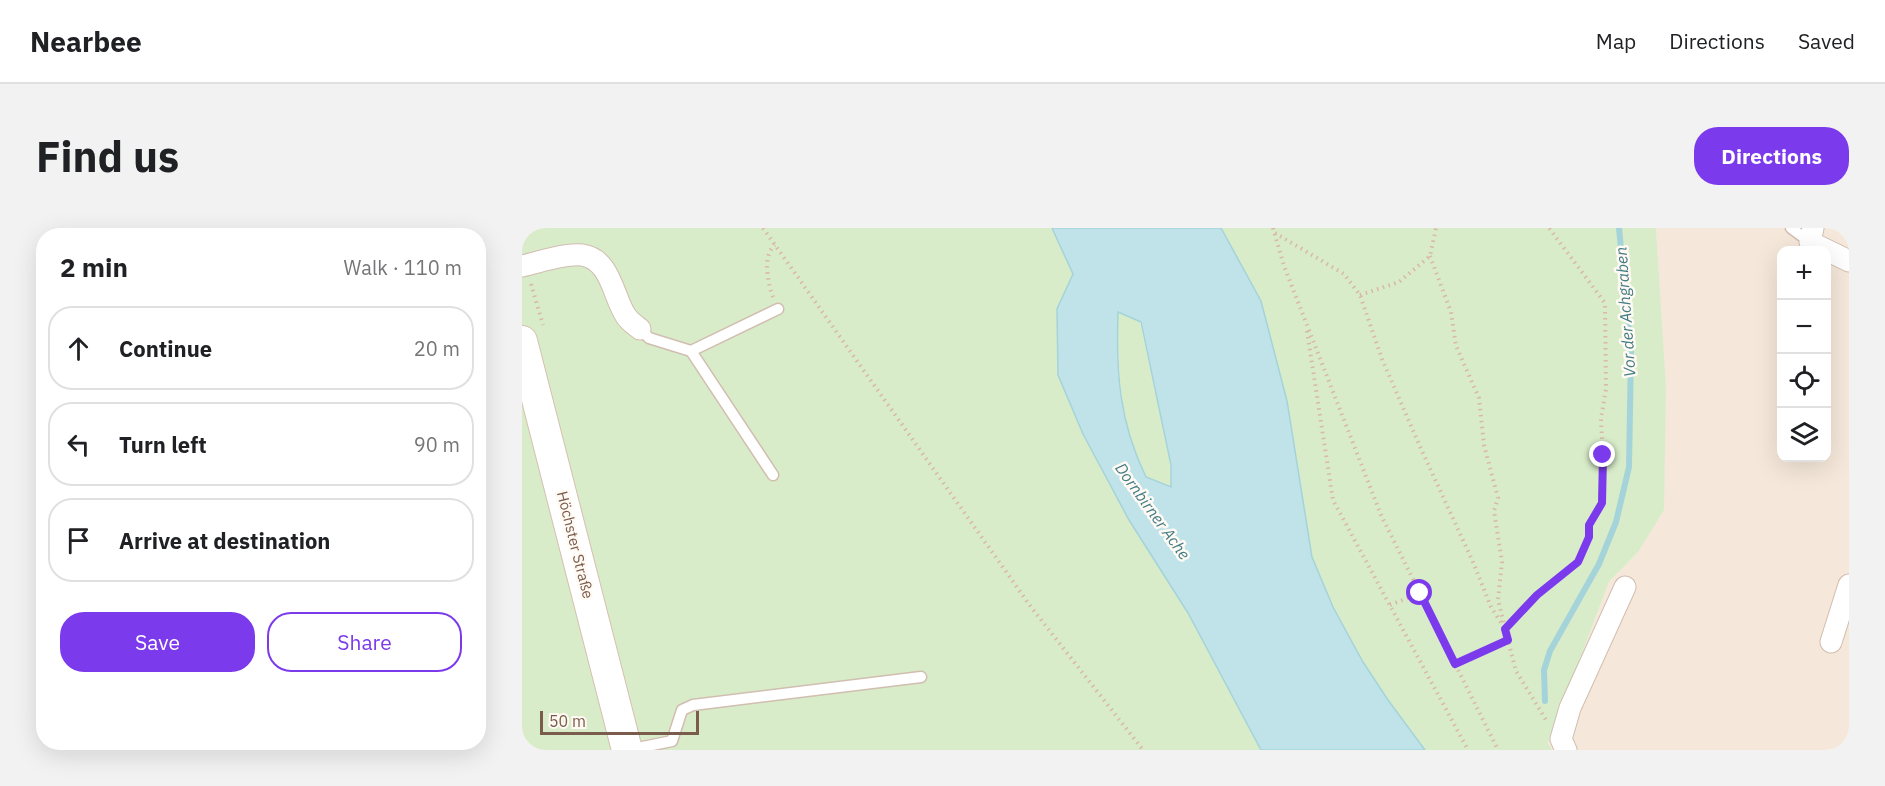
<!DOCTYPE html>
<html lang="en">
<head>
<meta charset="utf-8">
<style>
	:root { --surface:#fff; --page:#f2f2f2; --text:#202124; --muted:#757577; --line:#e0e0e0; --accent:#7c3aed }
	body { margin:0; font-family:"IBM Plex Sans",sans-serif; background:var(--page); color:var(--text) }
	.controls { position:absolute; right:18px; top:18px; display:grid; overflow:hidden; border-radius:12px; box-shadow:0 6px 24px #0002 }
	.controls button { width:54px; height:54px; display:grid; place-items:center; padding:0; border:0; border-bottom:2px solid var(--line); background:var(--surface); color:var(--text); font:30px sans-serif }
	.scale { position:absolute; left:18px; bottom:15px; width:159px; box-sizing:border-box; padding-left:6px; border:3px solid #7a5c4d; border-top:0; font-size:16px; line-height:21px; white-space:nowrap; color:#7a5c4d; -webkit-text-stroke:4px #fffaf3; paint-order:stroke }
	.stop { position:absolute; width:18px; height:18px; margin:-14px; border:4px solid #7c3aed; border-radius:50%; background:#fff }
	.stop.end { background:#7c3aed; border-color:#fff; box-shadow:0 2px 6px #0008 }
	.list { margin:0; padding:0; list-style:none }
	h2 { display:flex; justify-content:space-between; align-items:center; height:78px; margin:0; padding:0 24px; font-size:26px }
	h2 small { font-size:20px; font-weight:400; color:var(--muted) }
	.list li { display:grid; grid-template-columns:39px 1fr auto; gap:18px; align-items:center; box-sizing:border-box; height:84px; margin:0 12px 12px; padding:0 12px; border:2px solid var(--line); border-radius:24px }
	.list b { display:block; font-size:22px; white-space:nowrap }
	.list em { font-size:20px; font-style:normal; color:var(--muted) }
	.actions { display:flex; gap:12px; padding:18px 24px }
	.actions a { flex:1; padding:14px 0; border:2px solid var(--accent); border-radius:24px; text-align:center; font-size:21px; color:var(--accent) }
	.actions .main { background:var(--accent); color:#fff }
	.icon { flex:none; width:33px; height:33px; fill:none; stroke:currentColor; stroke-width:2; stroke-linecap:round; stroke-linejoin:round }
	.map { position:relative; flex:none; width:1327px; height:522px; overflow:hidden; border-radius:24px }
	header { display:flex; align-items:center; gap:36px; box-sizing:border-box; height:84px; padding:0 30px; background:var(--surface); border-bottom:2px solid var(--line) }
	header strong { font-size:28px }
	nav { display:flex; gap:33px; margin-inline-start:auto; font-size:21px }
	.intro { display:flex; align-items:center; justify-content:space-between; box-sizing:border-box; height:144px; padding:0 36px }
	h1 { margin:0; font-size:42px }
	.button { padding:15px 27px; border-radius:24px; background:var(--accent); color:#fff; font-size:21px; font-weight:700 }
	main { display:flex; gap:36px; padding:0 36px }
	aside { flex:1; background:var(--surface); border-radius:24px; box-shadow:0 6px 24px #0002 }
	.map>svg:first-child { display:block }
	.residential { fill:#f5e8da; fill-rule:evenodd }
	.green { fill:#d8ecc9 }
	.water { fill:#bfe3e8; stroke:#a5d3da; stroke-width:1.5; fill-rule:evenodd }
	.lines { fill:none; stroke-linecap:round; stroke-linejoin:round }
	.stream { stroke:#a5d3da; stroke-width:6 }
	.lane-casing { stroke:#d1beb0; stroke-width:13 }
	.street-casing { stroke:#d1beb0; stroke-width:23 }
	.secondary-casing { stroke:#d6c0b0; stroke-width:32 }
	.path { stroke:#d9b8a5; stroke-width:4; stroke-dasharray:1.5 4.5; stroke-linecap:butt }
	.lane { stroke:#fff; stroke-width:10 }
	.street { stroke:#fff; stroke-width:21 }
	.secondary { stroke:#fff; stroke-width:30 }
	.route { stroke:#7c3aed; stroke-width:8 }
	.labels { text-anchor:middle; stroke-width:5; stroke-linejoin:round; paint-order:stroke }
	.street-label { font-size:15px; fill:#7a5c4d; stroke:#fffaf3 }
	.water-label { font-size:16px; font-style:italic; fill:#437c86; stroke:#fffaf3 }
</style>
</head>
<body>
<header>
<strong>Nearbee</strong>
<nav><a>Map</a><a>Directions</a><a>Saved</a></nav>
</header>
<div class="intro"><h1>Find us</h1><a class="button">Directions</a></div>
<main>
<aside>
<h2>2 min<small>Walk · 110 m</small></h2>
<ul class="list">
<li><svg class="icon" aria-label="ahead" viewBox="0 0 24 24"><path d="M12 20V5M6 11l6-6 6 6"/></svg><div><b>Continue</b></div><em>20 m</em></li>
<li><svg class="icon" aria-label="left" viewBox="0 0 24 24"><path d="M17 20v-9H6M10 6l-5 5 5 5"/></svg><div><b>Turn left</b></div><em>90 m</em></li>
<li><svg class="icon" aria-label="arrive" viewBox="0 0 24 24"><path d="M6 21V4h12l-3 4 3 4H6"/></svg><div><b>Arrive at destination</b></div></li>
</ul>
<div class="actions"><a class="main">Save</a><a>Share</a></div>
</aside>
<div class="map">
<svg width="1327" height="522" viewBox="0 0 1327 522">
	<rect width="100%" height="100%" fill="#fdf6ec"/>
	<path class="residential" d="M1134,0H1327V522H1030L1026,515L1087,354L1116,324L1138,76ZM1260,22H1304V230H1260Z"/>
	<g class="green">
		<polygon points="0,0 530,0 551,46 535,81 536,147 561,206 607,292 666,385 739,522 0,522"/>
		<polygon points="699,0 1134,0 1144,160 1142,282 1116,324 1087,354 1026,515 1030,522 903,522 866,472 841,434 811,379 790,329 765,173"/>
		<path d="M596,84L618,94L649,237V259L624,249C597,192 596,146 596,84Z"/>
	</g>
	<path class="water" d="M530,0H699L739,73L765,173L790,329L811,379L841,434L866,472L903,522H739L666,385L607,292L561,206L536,147L535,81L551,46ZM596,84L619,94L649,237V259L624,249C597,194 594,144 596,84Z"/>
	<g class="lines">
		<polyline class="stream" points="1023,473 1022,442 1028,423 1077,336 1094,294 1107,239 1109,124 1097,0"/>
		<g class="lane-casing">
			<g id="lane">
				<polyline points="1269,0 1288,14"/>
				<polyline points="118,101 127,110 169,123 256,81"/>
				<polyline points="169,123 251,247"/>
				<polyline points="106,522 150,513 160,482 171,477 399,449"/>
			</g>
		</g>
		<g class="street-casing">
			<g id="street">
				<polyline points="1291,0 1288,14 1327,33"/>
				<path d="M0,38C18,34 42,25 60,27C89,31 91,69 104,88C107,93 113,97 118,101"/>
				<polyline points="1309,414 1327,357"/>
				<polyline points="1044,522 1039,511 1048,480 1103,359"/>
			</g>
		</g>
		<g class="secondary-casing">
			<polyline id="secondary" points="0,113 105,522"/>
		</g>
		<g class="path">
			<polyline points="241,0 509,379 621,522"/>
			<polyline points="751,0 762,38 859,287 976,522"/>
			<polyline points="753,5 822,46 838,67 860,131 900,223 951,334 969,379 983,401 994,443 1024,492"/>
			<polyline points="908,28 929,84 934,118 957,170 962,217 976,270 972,283 980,334 976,372 983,400"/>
			<polyline points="9,56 21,97"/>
			<polyline points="838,67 877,54 908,28 914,0"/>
			<path d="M251,69C246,56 240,27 253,17"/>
			<polyline points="785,103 811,272 946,522"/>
			<polyline points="868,377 898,365"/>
			<polyline points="983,401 1015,367 1056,334 1067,309 1067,297 1079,275 1082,255 1079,191 1084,161 1083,75 1027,0"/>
			<polyline points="933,436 986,412"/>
		</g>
		<use href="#lane" class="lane"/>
		<use href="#street" class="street"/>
		<use href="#secondary" class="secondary"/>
	</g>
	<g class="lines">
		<polyline class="route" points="898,365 933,436 986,412 983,401 1015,367 1056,334 1067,309 1067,297 1080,275 1081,227"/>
	</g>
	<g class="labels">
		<g class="street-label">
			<text transform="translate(53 317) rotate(76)" y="5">Höchster Straße</text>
		</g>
		<g class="water-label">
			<text transform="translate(1103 84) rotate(-94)" y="6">Vor der Achgraben</text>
			<text transform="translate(631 283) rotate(54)" y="6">Dornbirner Ache</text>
		</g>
	</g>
</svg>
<div class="controls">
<button>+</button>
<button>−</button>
<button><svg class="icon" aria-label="locate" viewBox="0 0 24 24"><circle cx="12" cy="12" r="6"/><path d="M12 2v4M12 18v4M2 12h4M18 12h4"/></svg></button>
<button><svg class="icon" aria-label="layers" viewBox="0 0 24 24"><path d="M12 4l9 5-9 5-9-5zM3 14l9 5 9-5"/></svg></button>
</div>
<div class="scale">50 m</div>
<div class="stop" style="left:898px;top:365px"></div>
<div class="stop end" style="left:1081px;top:227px"></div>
</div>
</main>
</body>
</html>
